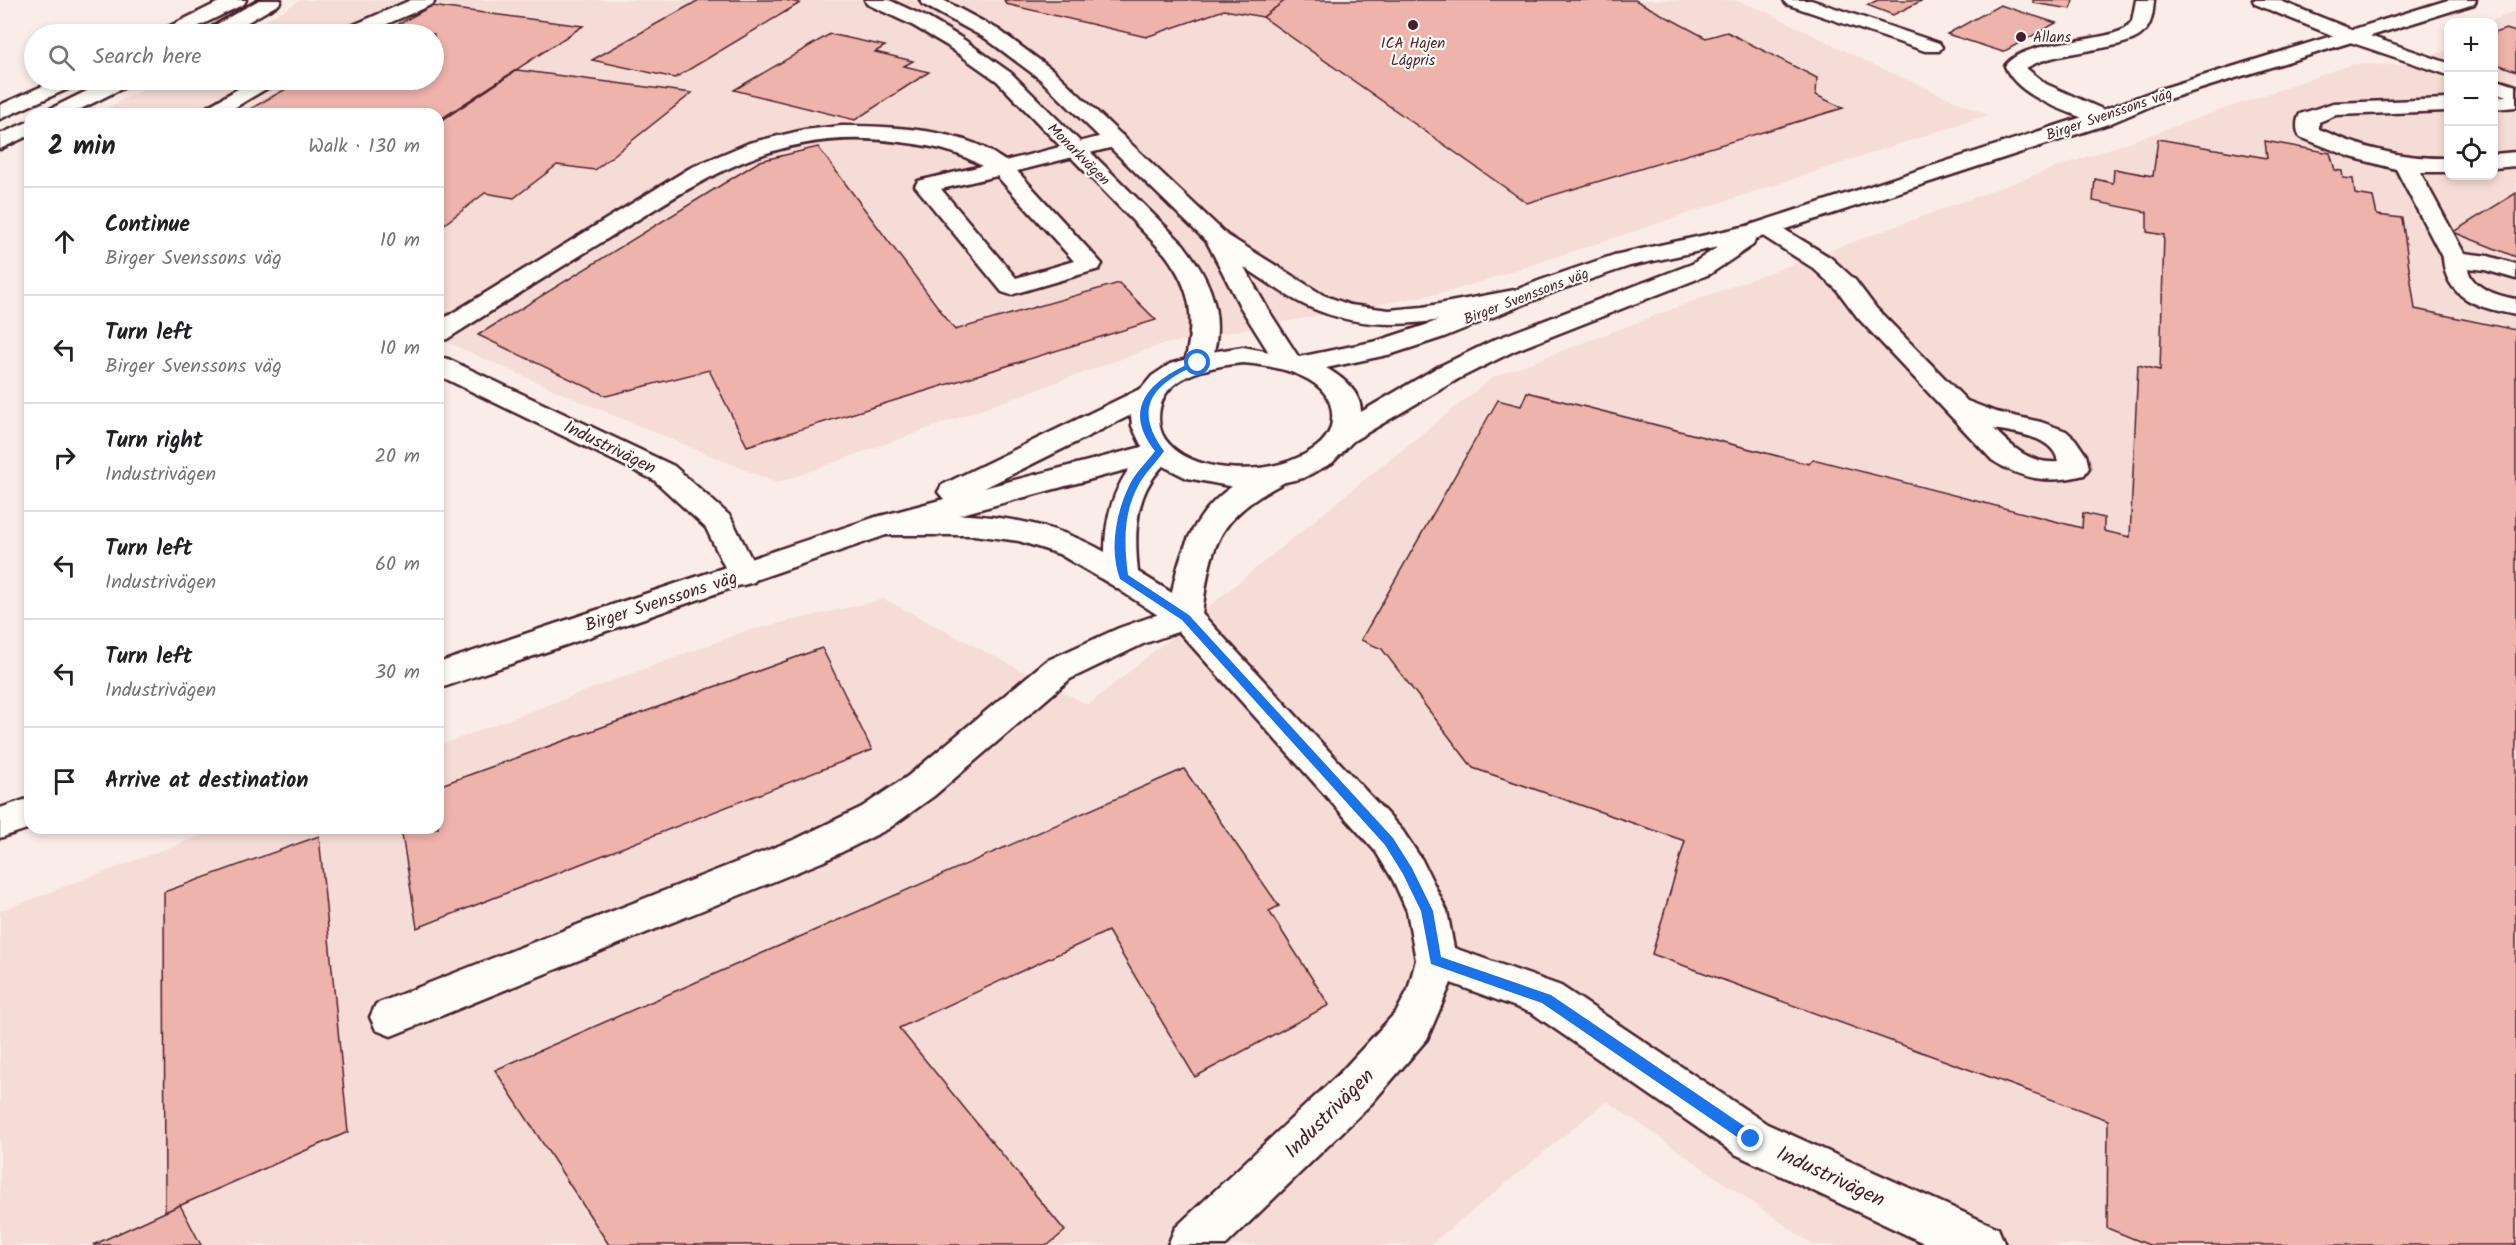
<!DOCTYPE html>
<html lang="en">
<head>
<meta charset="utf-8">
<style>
	:root { --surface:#fff; --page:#f6f6f6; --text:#202124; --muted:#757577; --line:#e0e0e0 }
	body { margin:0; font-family:Kalam,sans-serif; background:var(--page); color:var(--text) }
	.controls { position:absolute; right:18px; top:18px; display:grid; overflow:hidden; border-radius:12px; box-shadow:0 3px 9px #0003 }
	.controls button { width:54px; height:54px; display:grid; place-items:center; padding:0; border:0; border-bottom:2px solid var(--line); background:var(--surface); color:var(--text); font:30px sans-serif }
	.stop { position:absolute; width:18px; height:18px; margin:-14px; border:4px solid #1a73e8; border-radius:50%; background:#fff }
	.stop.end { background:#1a73e8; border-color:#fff; box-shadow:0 2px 6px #0008 }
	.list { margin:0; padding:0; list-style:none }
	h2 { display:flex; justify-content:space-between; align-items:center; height:78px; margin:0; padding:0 24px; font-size:26px }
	h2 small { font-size:20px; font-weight:400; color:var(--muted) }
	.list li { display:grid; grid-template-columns:39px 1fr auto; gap:18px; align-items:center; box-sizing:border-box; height:108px; padding:0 24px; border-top:2px solid var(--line) }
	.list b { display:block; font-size:22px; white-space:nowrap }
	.list p { margin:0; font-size:20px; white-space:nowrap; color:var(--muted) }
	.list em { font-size:20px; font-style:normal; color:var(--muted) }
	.icon { flex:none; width:33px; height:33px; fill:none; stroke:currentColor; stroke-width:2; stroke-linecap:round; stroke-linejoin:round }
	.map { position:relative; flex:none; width:2516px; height:1245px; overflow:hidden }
	.search { position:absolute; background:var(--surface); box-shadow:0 3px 9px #0003; left:24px; top:24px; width:420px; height:66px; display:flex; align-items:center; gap:15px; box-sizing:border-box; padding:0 21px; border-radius:33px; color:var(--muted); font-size:22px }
	.panel { position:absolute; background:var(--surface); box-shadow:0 3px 9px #0003; left:24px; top:108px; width:420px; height:726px; border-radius:18px }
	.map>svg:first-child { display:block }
	.built { fill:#f6dcd6 }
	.building { fill:#eeb3ab; stroke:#4a1f2b; stroke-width:1.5 }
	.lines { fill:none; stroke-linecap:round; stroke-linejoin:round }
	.lane-casing { stroke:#4a1f2b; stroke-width:5 }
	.street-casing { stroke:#4a1f2b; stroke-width:5 }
	.secondary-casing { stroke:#4a1f2b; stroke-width:5 }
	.lane { fill:#fdfcf7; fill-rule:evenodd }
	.street { fill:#fdfcf7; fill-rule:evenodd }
	.secondary { fill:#fdfcf7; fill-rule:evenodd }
	.route { fill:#1a73e8 }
	.poi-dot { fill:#4a1f2b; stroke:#fdfcf7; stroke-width:2 }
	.labels { text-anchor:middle; stroke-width:4.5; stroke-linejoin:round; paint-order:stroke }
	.far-poi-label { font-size:15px; fill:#4a1f2b; stroke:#fdfcf7; text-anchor:start }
	.far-street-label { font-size:15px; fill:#4a1f2b; stroke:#fdfcf7 }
	.street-label { font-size:18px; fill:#4a1f2b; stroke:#fdfcf7 }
	.near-street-label { font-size:21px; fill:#4a1f2b; stroke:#fdfcf7 }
</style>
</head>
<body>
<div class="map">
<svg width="2516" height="1245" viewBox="0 0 2516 1245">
	<rect width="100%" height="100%" fill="#faede8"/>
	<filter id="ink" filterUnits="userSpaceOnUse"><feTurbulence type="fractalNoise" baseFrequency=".0167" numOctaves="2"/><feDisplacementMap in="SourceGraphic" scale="12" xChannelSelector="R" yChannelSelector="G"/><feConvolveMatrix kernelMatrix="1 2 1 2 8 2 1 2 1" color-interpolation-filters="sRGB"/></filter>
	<g filter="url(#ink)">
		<g class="built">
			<polygon points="301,0 1735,0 1767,12 1876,66 1988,115 1452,291 1160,345 777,483 584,403 438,338 438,114 95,114 160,80 434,80 434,34 242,34"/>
			<polygon points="2516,11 2516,1245 1813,1245 1607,1101 1430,1245 0,1245 0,911 221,828 438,828 438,746 746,631 884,599 1088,705 1369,476 1493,377 1722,290 2043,172 2353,64 2399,65 2448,50 2448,176 2494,176 2494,22 2488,22"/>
		</g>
		<g class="building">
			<polygon points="699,0 785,0 800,3 675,78 592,60"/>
			<polygon points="1004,0 1286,0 1263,17 1224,10 1146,37 1006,4"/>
			<polygon points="1286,0 1635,0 1706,38 1727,32 1817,78 1816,95 1843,108 1527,203 1263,17"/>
			<polygon points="1878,0 1923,0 1893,15 1867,5"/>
			<polygon points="2033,0 2073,0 2071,9 2033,3"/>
			<polygon points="2000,5 2056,23 2003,52 1947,34"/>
			<polygon points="431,6 583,26 438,121 438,114 241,114 302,80 434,80 434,34 381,34"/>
			<polygon points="2506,29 2516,32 2516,71 2494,63 2494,33"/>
			<polygon points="830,34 885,46 875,52 913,61 904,66 929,72 855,120 734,90"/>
			<polygon points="517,70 692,93 595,170 557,165 514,198 485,193 438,229 438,123"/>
			<polygon points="2158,139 2267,158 2265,141 2330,153 2335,170 2342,171 2343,178 2353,179 2355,194 2373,197 2377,215 2402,218 2415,309 2516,330 2516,1245 2149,1245 2107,1228 2108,1120 1652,954 1685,841 1473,768 1382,649 1361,640 1498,400 1521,406 1527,392 1809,464 1813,459 2082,528 2083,513 2104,518 2104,531 2130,537 2138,365 2160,370 2164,235 2147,232 2147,212 2093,201 2095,179 2113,183 2114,169 2153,176"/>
			<polygon points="818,147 955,330 1119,283 1156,320 747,446 709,370 606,396 478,335 760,161"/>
			<polygon points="2516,193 2516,257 2453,232"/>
			<polygon points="822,648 872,750 417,928 401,828 438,828 438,786"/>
			<polygon points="1184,769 1279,906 1269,911 1329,1005 1195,1077 1108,931 899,1028 1065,1231 1048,1245 609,1245 495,1070"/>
			<polygon points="319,836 348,1132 165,1212 164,892"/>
			<polygon points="180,1205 201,1245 93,1245 165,1212"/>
		</g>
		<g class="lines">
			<g class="lane-casing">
				<g id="lane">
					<polygon points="411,0 435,0 433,4 364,34 339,34 342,30"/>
					<path d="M2136,0H2154C2153,13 2152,25 2142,34C2124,51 2055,50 2026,68L2046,84L2111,113L2114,118L2111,123L2103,124L2095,123C2066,110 2018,98 2005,66C2024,39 2097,44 2125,29L2132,21Z"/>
					<polygon points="253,80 277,80 274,84 224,114 198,114 202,110"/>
					<polygon points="2516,95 2516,107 2494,109 2494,97"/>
					<path d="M2448,99V111L2336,115L2319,122V129C2362,148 2401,159 2448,158V172H2420L2464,253L2488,256L2516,264V279L2485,270L2468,268C2470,288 2499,296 2516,299V315C2481,308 2446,300 2443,259L2396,169L2351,157L2300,137C2296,130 2296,121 2300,114L2333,103Z"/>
					<path d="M841,126C885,126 935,128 976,144C986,148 996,155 1005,161L1114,133L1122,135L1125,140L1122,145L1017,171L1102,264L1099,269L1020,292L1011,295L1002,292L915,186L918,181L982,166C956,150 931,146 900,142C776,125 702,180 602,242C550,274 499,306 447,339L438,341V322L690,168L749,143L804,130ZM997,176L1074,261L1016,278L941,189Z"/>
					<polygon points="2516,152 2516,166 2494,168 2494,154"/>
					<path d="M1766,221L1774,223L1831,258L1855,280L1876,308L1967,401L1996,412L2041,422L2066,431L2075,439L2086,455L2089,468L2084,475C2050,484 2022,480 1992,460L1858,318L1837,290L1813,268L1758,233L1754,228L1758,223ZM1994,429C2015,433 2054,436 2058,462C2030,464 2013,448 1994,429Z"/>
					<polygon points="1185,605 1197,609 1201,617 1197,625 1143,644 1070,679 934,796 888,829 824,861 406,1030 391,1036 376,1030 370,1017 376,1004 796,839 862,807 908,776 1046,661 1119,628"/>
				</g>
			</g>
			<g class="street-casing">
				<g id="street">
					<path d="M865,0H889L926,17L960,37L1011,73L1183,244C1206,274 1221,303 1216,342C1214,352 1213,361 1208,369L1198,371L1188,369L1185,363C1195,319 1193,291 1165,254L997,81L946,45L912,25L867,4Z"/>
					<path d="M920,0H943L999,30L1054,71L1227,235L1323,295L1350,305L1389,310L1423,307L1520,289L1529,292L1533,297L1529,302L1520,305C1445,319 1380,339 1307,306C1285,296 1265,280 1244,267L1267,308L1301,361L1298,367L1288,369L1278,367L1241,308L1207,242L1040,79L985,38L922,4Z"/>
					<polygon points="1784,0 1811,0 1939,43 1942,47 1939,51 1925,51 1786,4"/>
					<polygon points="2253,0 2278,0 2358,32 2448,63 2448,75 2344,40 2255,4"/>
					<polygon points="2494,79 2516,86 2516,99 2494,92"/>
					<polygon points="438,357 448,359 674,466 730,516 759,574 754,582 743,585 732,582 706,528 654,480 438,375"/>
					<path d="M1160,442L1170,445L1174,451C1168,461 1158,470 1151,481C1134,507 1135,542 1138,572L1172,593C1181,542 1201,501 1248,477C1261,470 1269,466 1283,469L1288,476L1283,483C1217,518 1211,543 1202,614L1402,830L1422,860L1447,911L1454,948L1561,986L1767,1124L1998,1228L2005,1245H1928L1735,1154L1532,1013L1451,983L1427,1039L1371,1104L1226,1245H1168L1175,1228L1339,1074L1397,1011L1408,990L1416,960L1407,911L1393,880L1376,852L1173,625L1112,585L1059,554L1019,541L974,535H884L873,532L869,525L873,518C889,513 906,514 923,514C987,513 1049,520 1105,552C1105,518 1113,488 1135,461C1143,452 1148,445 1160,442Z"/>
				</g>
			</g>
			<g class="secondary-casing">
				<g id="secondary">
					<polygon points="223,0 246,0 244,4 183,34 159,34 162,30"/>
					<polygon points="259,0 281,0 279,4 227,34 212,34 209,31 212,27"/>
					<path d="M2448,0H2476L2474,4L2165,100L2111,123L1755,239L1753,245L1710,274L1514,351L1458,379L1353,441L1332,463L1303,478L1268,486L1234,487L1187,478L1155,462L895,532L438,689V663L873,518L944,499L938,492L942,485L1142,388L1152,376L1170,364L1211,352L1243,347L1299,357L1377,341L1426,325L1541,280L1614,255L1747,226L2095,113L2151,92ZM1718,247L1692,264L1496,339L1438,367L1361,412C1361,392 1342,377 1326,368L1392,354L1444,337L1559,290L1630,266ZM1243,363C1277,366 1336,376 1332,420C1331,440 1313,451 1297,458C1262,475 1189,474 1165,439C1159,430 1158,418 1160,408C1167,373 1214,366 1243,363ZM1131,415L1132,426L1142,447L984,488Z"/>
					<polygon points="56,80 82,80 79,84 0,119 0,105"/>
					<polygon points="109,80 134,80 131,84 71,114 44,114 48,110"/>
					<polygon points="30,121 30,135 0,149 0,134"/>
					<polygon points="30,798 30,828 0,838 0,808"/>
				</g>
			</g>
			<use href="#lane" class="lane"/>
			<use href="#street" class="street"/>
			<use href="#secondary" class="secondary"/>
		</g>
	</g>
	<path class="route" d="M1195,361L1202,363C1196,367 1187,369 1180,373C1143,394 1140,418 1164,451C1156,463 1144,474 1138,486C1123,514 1124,544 1128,575L1189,615L1393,838L1412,868L1433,911L1441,957L1551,995L1756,1134L1757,1139L1756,1143L1751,1145L1746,1143L1542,1003L1431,964L1421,911L1403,874L1385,845L1182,620L1120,579C1109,550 1116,513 1129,486C1135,473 1147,462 1155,451C1120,407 1152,379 1195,361Z"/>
	<g class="poi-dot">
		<circle cx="1413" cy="25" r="6"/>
		<circle cx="2021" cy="37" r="6"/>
	</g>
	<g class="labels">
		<g class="far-poi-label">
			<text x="2033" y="42">Allans</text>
			<text x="1413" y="48" text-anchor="middle">ICA Hajen<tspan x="1413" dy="17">Lågpris</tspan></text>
		</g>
		<g class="far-street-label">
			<text transform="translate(2109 114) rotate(-19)" y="5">Birger Svenssons väg</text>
			<text transform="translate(1079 154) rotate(45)" y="5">Monarkvägen</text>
			<text transform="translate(1526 296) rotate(-21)" y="5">Birger Svenssons väg</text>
		</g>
		<g class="street-label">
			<text transform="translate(610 447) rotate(26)" y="6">Industrivägen</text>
			<text transform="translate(661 601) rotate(-18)" y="6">Birger Svenssons väg</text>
		</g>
		<g class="near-street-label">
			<text transform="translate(1329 1113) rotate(-45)" y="7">Industrivägen</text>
			<text transform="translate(1831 1176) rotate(25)" y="7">Industrivägen</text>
		</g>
	</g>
</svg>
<div class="controls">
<button>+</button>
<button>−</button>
<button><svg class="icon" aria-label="locate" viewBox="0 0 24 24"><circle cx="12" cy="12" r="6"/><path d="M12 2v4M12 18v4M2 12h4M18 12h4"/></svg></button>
</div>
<div class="stop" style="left:1198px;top:363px"></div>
<div class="stop end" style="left:1751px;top:1139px"></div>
<div class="search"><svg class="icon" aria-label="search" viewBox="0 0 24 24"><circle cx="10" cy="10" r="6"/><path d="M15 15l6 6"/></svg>Search here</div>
<section class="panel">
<h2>2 min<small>Walk · 130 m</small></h2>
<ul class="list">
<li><svg class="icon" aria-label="ahead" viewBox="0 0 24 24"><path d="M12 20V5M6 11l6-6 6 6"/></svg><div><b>Continue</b><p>Birger Svenssons väg</p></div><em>10 m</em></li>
<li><svg class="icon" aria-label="left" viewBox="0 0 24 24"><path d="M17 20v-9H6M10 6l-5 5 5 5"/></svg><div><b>Turn left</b><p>Birger Svenssons väg</p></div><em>10 m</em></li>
<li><svg class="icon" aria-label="right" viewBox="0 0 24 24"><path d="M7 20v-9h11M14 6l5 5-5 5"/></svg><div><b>Turn right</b><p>Industrivägen</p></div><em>20 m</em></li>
<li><svg class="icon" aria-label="left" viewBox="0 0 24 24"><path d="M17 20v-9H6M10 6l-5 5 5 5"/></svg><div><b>Turn left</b><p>Industrivägen</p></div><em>60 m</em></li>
<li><svg class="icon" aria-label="left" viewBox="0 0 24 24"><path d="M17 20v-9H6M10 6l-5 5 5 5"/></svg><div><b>Turn left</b><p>Industrivägen</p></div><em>30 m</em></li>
<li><svg class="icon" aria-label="arrive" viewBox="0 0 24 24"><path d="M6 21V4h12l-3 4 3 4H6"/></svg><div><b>Arrive at destination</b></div></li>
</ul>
</section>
</div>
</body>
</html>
